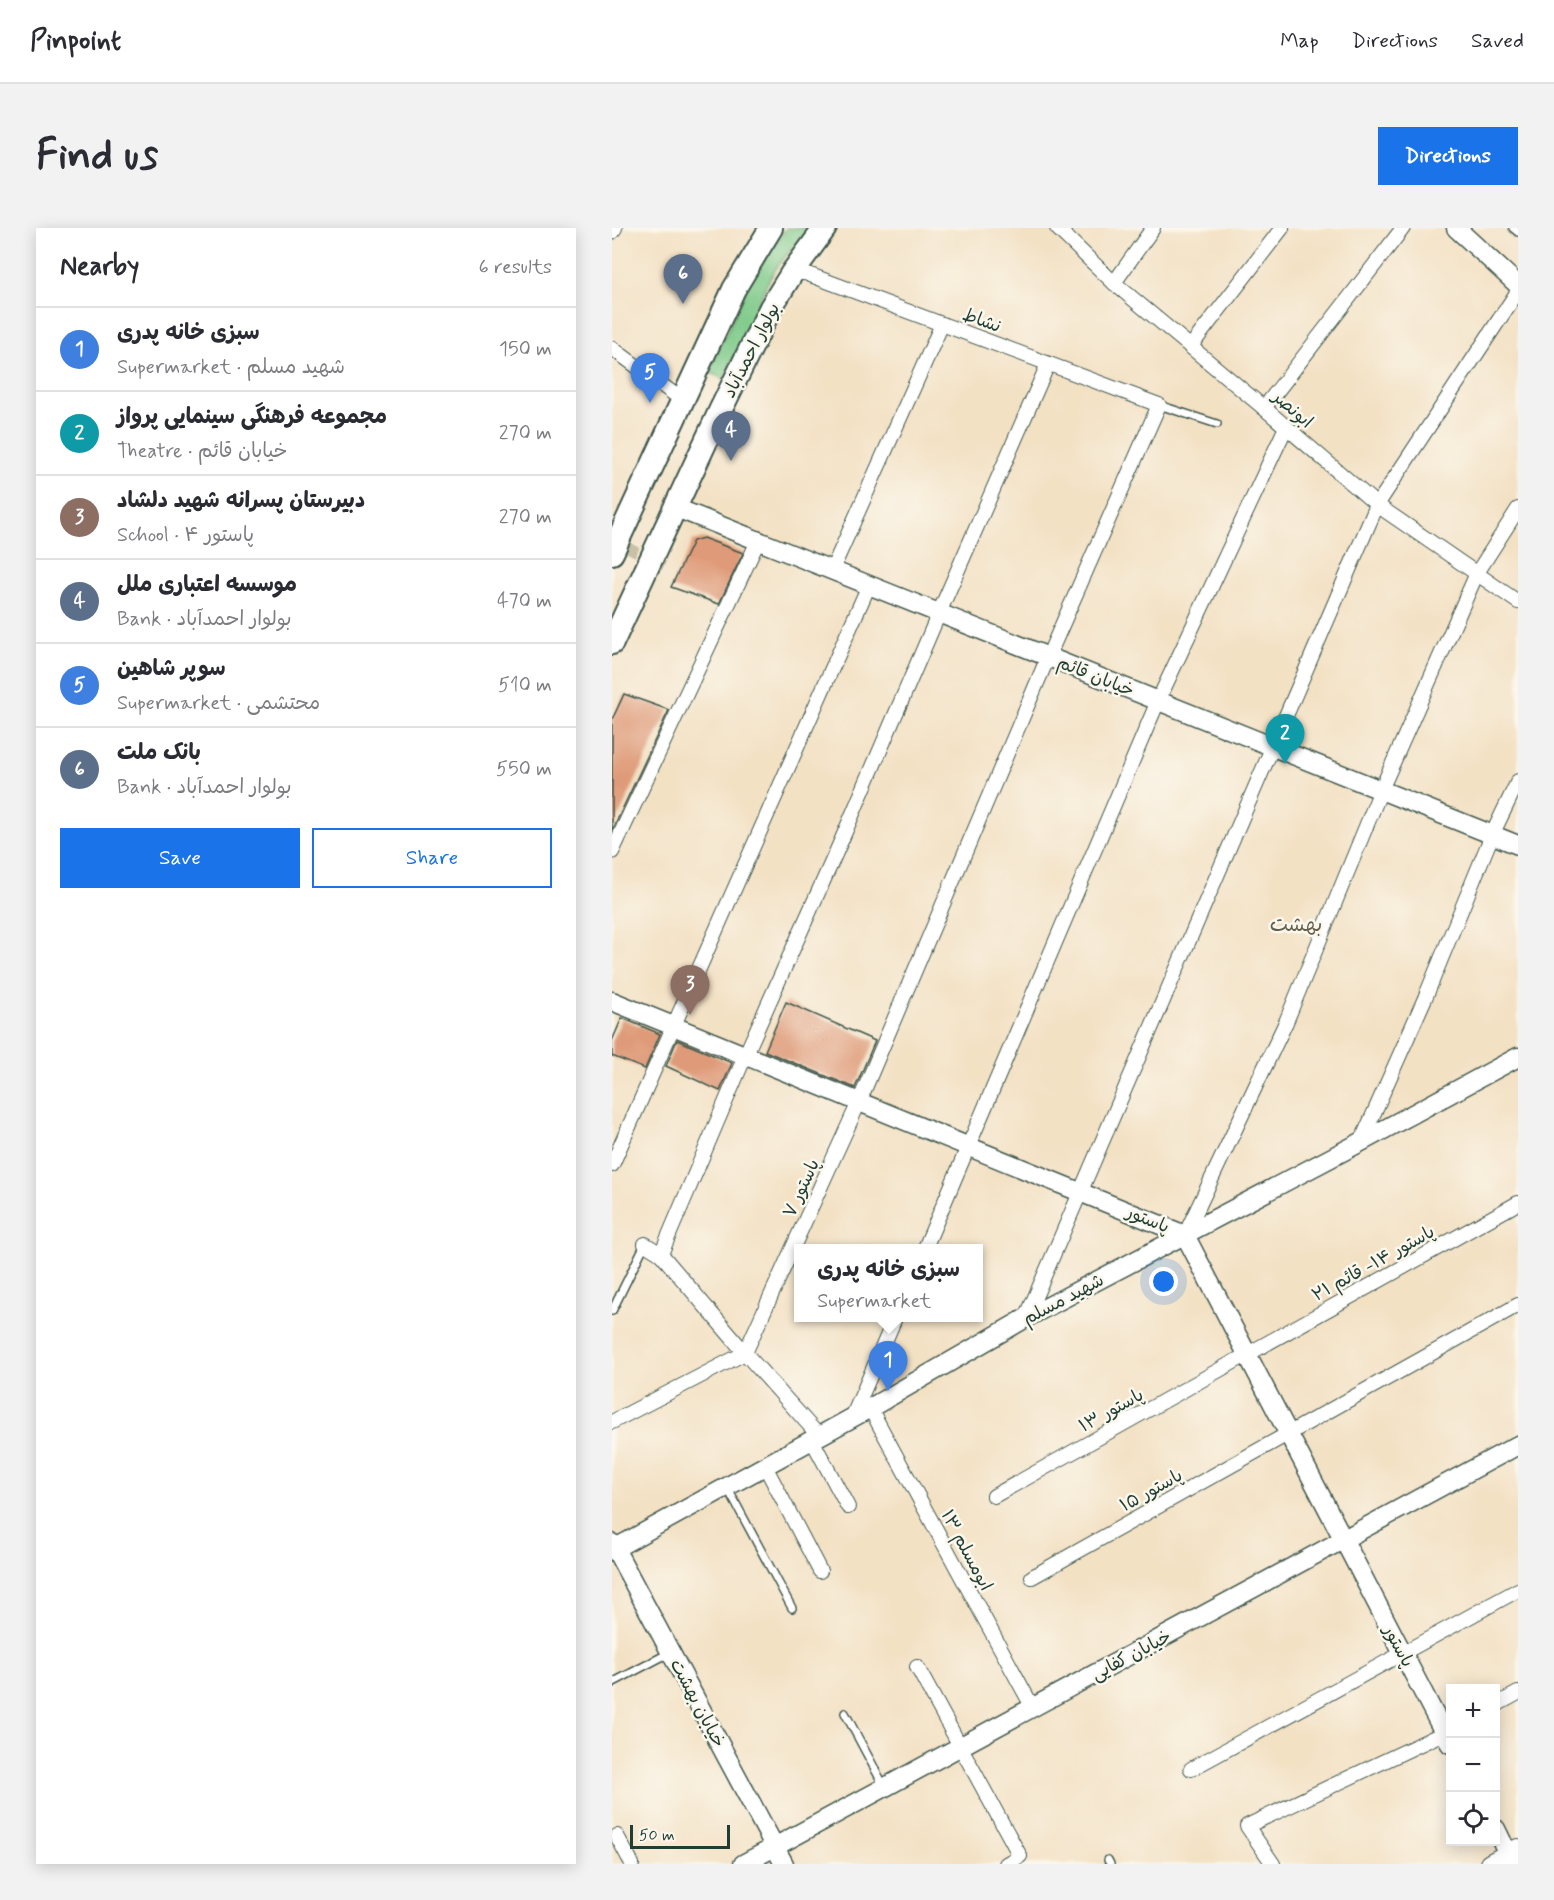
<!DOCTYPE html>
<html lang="en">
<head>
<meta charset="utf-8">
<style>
	:root { --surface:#fff; --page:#f2f2f3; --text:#2b2b33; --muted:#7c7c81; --line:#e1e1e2; --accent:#1a73e8 }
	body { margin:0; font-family:Mynerve,"Playpen Sans Arabic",sans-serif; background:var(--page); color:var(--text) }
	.controls { position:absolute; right:18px; bottom:18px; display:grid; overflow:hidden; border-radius:0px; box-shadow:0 3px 15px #0003 }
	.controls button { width:54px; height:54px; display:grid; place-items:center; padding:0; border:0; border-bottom:2px solid var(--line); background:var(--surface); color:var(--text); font:30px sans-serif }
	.scale { position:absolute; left:18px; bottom:15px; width:100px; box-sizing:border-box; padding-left:6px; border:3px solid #1f3d34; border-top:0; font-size:16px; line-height:21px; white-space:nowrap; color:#1f3d34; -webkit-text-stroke:4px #fbf7ec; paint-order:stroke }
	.you { position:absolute; left:552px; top:1054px; width:21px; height:21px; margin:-15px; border:4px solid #fff; border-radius:50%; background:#1a73e8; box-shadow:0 0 0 9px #1a73e833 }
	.badge { display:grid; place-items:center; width:39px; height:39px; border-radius:50%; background:var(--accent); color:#fff; font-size:20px; font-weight:700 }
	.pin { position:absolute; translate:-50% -50px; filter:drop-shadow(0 2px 3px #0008) }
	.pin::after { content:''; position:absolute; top:32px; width:21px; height:18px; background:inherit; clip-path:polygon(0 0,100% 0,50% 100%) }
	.popup { position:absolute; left:182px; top:1016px; width:189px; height:78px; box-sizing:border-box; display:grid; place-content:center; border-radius:0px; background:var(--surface); filter:drop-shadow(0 2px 4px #0005); font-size:20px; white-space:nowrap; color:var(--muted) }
	.popup b { font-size:22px; color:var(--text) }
	.popup::after { content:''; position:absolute; left:50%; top:100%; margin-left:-12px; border:12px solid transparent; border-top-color:var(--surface) }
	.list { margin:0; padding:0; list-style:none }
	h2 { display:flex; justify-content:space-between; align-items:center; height:78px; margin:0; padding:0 24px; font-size:26px }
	h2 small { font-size:20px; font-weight:400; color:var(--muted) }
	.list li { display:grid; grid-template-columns:39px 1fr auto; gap:18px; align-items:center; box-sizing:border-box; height:84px; padding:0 24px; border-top:2px solid var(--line) }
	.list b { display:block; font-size:22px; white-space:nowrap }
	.list p { margin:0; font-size:20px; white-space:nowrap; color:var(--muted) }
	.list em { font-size:20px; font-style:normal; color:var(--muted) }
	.actions { display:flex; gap:12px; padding:18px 24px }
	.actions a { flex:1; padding:14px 0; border:2px solid var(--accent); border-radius:0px; text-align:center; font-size:21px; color:var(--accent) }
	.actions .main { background:var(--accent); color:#fff }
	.icon { flex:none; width:33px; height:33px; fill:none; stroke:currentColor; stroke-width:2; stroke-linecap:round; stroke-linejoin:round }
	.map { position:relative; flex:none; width:906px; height:1636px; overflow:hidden; border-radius:0px }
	header { display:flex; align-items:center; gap:36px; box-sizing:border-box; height:84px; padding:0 30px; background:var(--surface); border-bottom:2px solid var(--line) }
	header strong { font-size:28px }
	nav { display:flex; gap:33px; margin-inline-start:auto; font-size:21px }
	.intro { display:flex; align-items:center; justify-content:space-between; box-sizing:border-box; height:144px; padding:0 36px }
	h1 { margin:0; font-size:42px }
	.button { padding:15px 27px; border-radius:0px; background:var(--accent); color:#fff; font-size:21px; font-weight:700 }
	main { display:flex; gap:36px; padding:0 36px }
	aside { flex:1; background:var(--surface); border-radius:0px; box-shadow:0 3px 15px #0003 }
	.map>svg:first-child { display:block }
	.green { fill:#7bc988; stroke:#4d835e; stroke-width:1.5 }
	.building { fill:#df9b79 }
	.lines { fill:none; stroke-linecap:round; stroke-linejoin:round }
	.pedestrian-tunnel { stroke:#c9c0a7; stroke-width:10; stroke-dasharray:10 5; stroke-linecap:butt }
	.service-casing { stroke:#3f564a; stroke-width:10 }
	.minor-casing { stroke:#3f564a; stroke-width:16 }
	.tertiary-casing { stroke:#3f564a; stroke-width:21 }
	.secondary-casing { stroke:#3f564a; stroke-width:22 }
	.primary-casing { stroke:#3f564a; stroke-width:26 }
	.service { stroke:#fff; stroke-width:7 }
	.minor { stroke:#fff; stroke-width:14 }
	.tertiary { stroke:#fff; stroke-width:18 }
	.secondary { stroke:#fff; stroke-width:20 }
	.primary { stroke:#fff; stroke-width:22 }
	.labels { text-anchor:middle; stroke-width:5; stroke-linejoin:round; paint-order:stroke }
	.street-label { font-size:18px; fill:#1f3d34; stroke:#fbf7ec }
	.neighbourhood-label { font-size:20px; fill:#625e4c; stroke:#fbf7ec }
</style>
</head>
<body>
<header>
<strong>Pinpoint</strong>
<nav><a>Map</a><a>Directions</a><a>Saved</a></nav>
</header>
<div class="intro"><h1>Find us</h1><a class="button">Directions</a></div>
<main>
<aside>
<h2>Nearby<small>6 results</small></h2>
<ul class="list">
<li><span class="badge" style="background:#3f7fe0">1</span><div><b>سبزی خانه پدری</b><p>Supermarket · شهید مسلم</p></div><em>150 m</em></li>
<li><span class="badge" style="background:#0f9aa8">2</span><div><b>مجموعه فرهنگی سینمایی پرواز</b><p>Theatre · خیابان قائم</p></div><em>270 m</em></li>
<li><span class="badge" style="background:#8d6e63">3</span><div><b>دبیرستان پسرانه شهید دلشاد</b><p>School · پاستور ۴</p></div><em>270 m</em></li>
<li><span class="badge" style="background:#5c6f8a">4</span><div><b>موسسه اعتباری ملل</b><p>Bank · بولوار احمدآباد</p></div><em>470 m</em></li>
<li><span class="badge" style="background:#3f7fe0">5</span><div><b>سوپر شاهین</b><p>Supermarket · محتشمی</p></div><em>510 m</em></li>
<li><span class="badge" style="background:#5c6f8a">6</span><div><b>بانک ملت</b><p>Bank · بولوار احمدآباد</p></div><em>550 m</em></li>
</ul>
<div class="actions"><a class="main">Save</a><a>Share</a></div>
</aside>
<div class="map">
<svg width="906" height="1636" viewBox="0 0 906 1636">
	<rect width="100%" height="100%" fill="#fbf7ec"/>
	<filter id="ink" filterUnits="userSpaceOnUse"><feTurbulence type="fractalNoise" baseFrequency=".0167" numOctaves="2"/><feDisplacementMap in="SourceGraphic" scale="12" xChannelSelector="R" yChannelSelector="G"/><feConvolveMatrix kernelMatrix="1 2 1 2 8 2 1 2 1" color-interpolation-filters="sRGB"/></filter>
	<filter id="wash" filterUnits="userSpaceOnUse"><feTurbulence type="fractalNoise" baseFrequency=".008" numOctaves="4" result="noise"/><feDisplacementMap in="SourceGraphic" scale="24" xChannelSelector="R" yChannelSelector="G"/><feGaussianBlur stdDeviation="1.35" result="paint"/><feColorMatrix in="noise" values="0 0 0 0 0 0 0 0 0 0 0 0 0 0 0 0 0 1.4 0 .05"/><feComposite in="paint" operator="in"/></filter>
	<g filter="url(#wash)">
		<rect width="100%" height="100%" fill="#f3e1c4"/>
		<polygon class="green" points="174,0 198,0 165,39 155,56 112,151 96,144 140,49"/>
		<g id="blocks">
			<g class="building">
				<polygon points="91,310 131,325 107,376 59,359 81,313"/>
				<polygon points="12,466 57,482 0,603 0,492"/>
				<polygon points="174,774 263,813 243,860 153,823"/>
				<polygon points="10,790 48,806 33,841 0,828 0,813"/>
				<polygon points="65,812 120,835 108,863 54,838"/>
			</g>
		</g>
	</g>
	<g filter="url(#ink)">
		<use href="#blocks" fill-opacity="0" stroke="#3f564a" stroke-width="1.5"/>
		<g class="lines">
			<polyline class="pedestrian-tunnel" points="3,313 52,338"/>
			<g class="service-casing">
				<g id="service">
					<polyline points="901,0 906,4"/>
					<polyline points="547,177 605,196"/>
					<polyline points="0,1083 33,1016"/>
					<polyline points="116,1261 180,1380"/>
					<polyline points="0,1455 57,1425"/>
					<polyline points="233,1485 273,1560"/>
					<polyline points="496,1632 498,1636"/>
				</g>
			</g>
			<g class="minor-casing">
				<g id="minor">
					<polyline points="445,0 502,55 652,180 765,277 906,374"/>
					<polyline points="0,4 3,0"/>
					<polyline points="502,55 541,0"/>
					<polyline points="579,118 670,0"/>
					<polyline points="0,120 70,172"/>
					<polyline points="652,180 791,0"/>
					<polyline points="220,342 330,96"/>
					<polyline points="0,624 146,313"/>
					<polyline points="749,914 813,770 880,607 906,553"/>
					<polyline points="0,937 257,357"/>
					<polyline points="573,1007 674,794 769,562 865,345 906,281"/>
					<polyline points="33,1016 49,1026 133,1125 207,1208"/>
					<polyline points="313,1020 546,473 674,199"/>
					<polyline points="49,1026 133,828 230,611 327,385 436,136"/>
					<polyline points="414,1090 765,277 906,63"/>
					<polyline points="258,1180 421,1480"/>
					<polyline points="240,1190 283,1090"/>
					<polyline points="0,1194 133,1125 247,874 436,429 547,177 193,45 180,45"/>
					<polyline points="200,1212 236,1279"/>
					<polyline points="153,1238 208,1343"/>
					<polyline points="382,1268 906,975"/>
					<polyline points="420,1349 906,1077"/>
					<polyline points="305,1439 408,1628 394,1636"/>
					<polyline points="884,1477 906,1465"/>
					<polyline points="579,1541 906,1362"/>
					<polyline points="5,1608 20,1636"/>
					<polyline points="661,1636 635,1598 838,1502"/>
				</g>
			</g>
			<g class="tertiary-casing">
				<g id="tertiary">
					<polyline points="844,0 906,57"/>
					<polyline points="62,279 906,617"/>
					<polyline points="0,773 573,1007 838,1516"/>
					<polyline points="0,1315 172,1636"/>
					<polyline points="0,1322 258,1180 414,1090 749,914 906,829"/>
					<polyline points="884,1601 896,1626 906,1626"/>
					<polyline points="131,1636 906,1217"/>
				</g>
			</g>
			<g class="secondary-casing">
				<polyline id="secondary" points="878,1636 906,1621"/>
			</g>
			<g class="primary-casing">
				<g id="primary">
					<polyline points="0,325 122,61 159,0"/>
					<polyline points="0,415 109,181 159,79 180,45 213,0"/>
				</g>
			</g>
			<use href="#service" class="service"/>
			<use href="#minor" class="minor"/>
			<use href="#tertiary" class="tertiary"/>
			<use href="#secondary" class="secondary"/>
			<use href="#primary" class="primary"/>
		</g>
	</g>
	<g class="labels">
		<g class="street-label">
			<text transform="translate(370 92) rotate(20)" y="6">نشاط</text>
			<text transform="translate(139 122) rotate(-63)" y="6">بولوار احمدآباد</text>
			<text transform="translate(681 181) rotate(41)" y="6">ابونصر</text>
			<text transform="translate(484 448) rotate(22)" y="6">خیابان قائم</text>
			<text transform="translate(189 960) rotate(-65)" y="6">پاستور ۷</text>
			<text transform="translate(536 991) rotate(22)" y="6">پاستور</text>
			<text transform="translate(761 1035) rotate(-29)" y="6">پاستور ۱۴- قائم ۲۱</text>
			<text transform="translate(451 1071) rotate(-28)" y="6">شهید مسلم</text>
			<text transform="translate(499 1182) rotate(-29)" y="6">پاستور ۱۳</text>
			<text transform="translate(539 1262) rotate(-29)" y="6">پاستور ۱۵</text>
			<text transform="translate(355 1322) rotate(62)" y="6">ابومسلم ۱۳</text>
			<text transform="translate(787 1418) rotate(62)" y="6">پاستور</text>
			<text transform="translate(519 1427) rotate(-28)" y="6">خیابان کفایی</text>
			<text transform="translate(86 1475) rotate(62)" y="6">خیابان بهشت</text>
		</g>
		<g class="neighbourhood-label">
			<text x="684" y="703">بهشت</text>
		</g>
	</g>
</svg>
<div class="controls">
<button>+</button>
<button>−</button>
<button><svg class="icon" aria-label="locate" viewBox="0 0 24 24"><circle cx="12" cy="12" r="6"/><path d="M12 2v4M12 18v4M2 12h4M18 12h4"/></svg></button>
</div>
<div class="scale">50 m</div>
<div class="you"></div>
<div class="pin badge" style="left:276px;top:1163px;background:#3f7fe0">1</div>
<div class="popup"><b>سبزی خانه پدری</b>Supermarket</div>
<div class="pin badge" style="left:673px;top:536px;background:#0f9aa8">2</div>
<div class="pin badge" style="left:78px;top:787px;background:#8d6e63">3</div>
<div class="pin badge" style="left:119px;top:233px;background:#5c6f8a">4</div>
<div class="pin badge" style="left:38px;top:175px;background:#3f7fe0">5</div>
<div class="pin badge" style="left:71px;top:76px;background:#5c6f8a">6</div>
</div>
</main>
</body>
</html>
